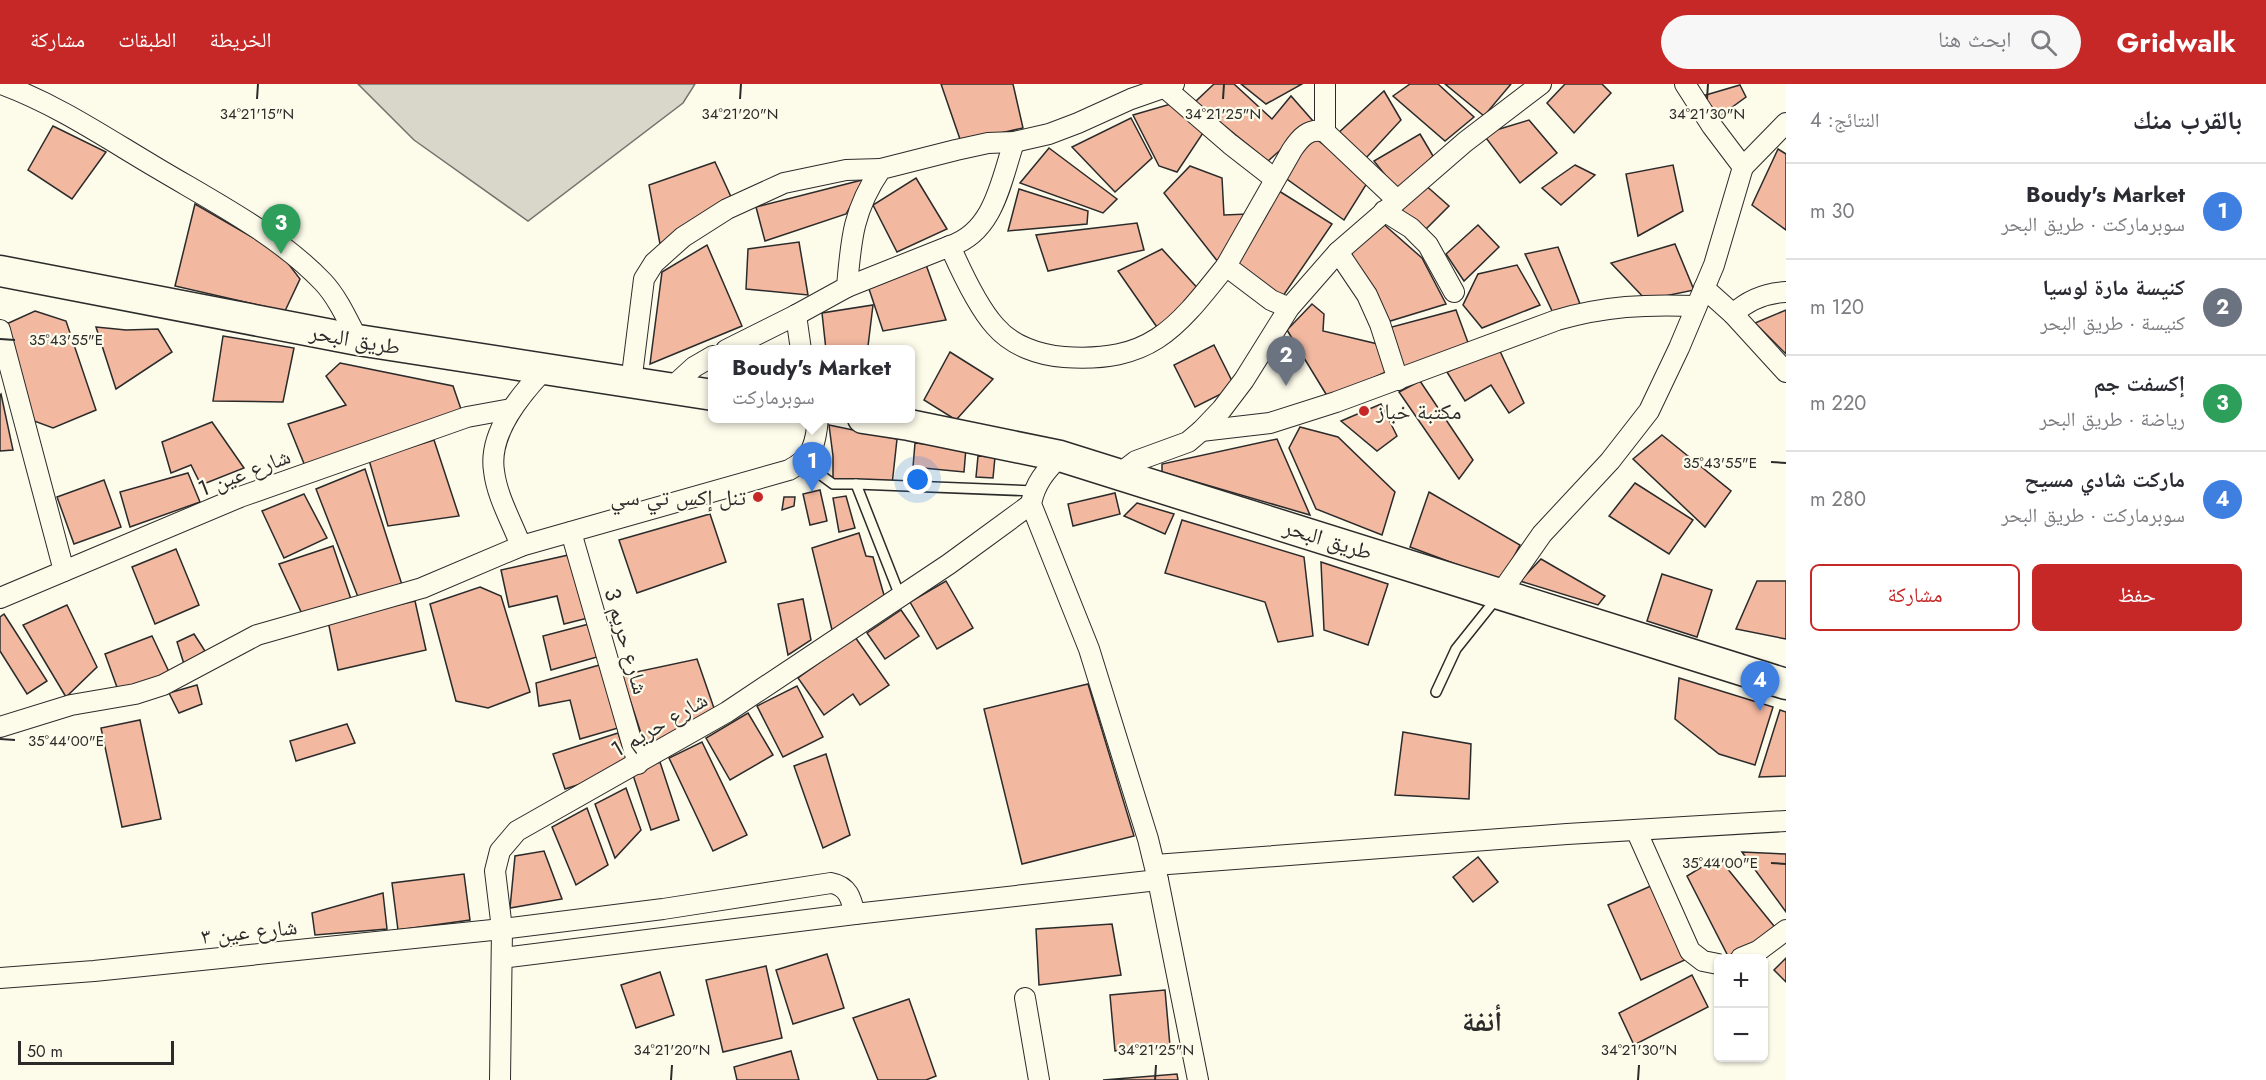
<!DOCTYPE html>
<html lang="ar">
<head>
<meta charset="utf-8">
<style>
	:root { --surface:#fff; --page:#f7f7f7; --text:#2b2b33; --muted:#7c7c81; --line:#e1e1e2; --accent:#c62828 }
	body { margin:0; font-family:Jost,"Noto Naskh Arabic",sans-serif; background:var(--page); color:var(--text); direction:rtl }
	.controls { position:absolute; right:18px; bottom:18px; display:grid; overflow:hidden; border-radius:9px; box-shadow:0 2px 4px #0004 }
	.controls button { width:54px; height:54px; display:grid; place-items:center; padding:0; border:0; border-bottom:2px solid var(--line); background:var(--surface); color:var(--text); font:30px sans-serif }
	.scale { position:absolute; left:18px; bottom:15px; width:156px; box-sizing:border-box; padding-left:6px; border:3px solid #2b2b2b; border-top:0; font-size:16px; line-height:21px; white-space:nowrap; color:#2b2b2b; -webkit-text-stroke:4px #fdfbea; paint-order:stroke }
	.you { position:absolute; left:918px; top:396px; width:21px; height:21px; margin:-15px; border:4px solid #fff; border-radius:50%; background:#1a73e8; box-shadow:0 0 0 9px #1a73e833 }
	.badge { display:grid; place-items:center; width:39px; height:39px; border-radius:50%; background:var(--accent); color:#fff; font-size:20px; font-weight:700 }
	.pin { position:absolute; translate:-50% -50px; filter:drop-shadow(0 2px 3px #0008) }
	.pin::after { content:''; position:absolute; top:32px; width:21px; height:18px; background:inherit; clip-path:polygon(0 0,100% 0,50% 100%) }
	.popup { position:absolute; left:708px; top:261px; width:207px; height:78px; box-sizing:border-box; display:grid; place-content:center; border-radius:9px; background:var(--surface); filter:drop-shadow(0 2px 4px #0005); font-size:20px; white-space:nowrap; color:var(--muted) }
	.popup b { font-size:22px; color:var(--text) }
	.popup::after { content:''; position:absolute; left:50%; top:100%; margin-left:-12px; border:12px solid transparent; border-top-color:var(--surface) }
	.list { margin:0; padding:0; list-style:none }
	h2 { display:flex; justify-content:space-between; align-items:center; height:78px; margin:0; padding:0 24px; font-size:26px }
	h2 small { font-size:20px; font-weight:400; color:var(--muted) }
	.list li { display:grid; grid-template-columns:39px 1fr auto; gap:18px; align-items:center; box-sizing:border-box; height:96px; padding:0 24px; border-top:2px solid var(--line) }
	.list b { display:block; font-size:22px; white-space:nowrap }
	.list p { margin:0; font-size:20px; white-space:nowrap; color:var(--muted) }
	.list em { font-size:20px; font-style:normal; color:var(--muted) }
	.actions { display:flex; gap:12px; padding:18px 24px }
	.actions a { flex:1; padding:14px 0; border:2px solid var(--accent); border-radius:9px; text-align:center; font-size:21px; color:var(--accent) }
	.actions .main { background:var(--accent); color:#fff }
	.icon { flex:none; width:33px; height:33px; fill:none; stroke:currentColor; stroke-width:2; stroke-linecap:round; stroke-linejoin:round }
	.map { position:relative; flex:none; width:1786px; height:996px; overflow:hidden; direction:ltr }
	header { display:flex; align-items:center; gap:36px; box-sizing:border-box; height:84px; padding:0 30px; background:var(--accent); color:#fff }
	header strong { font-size:28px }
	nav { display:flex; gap:33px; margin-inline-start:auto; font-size:21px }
	.search { width:420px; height:54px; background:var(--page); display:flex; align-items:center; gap:15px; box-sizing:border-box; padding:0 21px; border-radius:33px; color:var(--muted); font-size:22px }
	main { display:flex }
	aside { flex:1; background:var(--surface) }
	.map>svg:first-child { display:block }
	.water { fill:#d8d7c9; stroke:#74746e; stroke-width:1.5 }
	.building { fill:#f2b8a0; stroke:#2b2b2b; stroke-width:1.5 }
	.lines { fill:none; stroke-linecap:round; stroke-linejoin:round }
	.service-casing { stroke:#2b2b2b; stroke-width:12 }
	.minor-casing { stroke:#2b2b2b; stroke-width:22 }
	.primary-casing { stroke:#2b2b2b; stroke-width:33 }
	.service { stroke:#fdfbea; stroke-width:9 }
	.minor { stroke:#fdfbea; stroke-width:20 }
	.primary { stroke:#fdfbea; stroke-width:30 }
	.ticks { fill:none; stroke:#2b2b2b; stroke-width:2 }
	.poi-dot { fill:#c62828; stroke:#fdfbea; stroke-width:2 }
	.labels { text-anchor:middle; stroke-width:4.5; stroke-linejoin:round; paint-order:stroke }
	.street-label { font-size:22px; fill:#2b2b2b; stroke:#fdfbea }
	.poi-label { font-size:22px; fill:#2b2b2b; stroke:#fdfbea; text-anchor:start }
	.district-label { font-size:28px; font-weight:bold; fill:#2b2b2b; stroke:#fdfbea }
	.ticks-label { font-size:15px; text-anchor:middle; fill:#2b2b2b; stroke:#fdfbea; stroke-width:4.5; stroke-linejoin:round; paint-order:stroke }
</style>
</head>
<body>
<header>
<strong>Gridwalk</strong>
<div class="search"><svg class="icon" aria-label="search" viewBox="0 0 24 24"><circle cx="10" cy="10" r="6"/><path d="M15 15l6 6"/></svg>ابحث هنا</div>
<nav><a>الخريطة</a><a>الطبقات</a><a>مشاركة</a></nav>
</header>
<main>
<aside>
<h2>بالقرب منك<small>النتائج: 4</small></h2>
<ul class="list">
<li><span class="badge" style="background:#3f7fe0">1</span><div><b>Boudy's Market</b><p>سوبرماركت · طريق البحر</p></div><em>30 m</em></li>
<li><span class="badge" style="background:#6b7280">2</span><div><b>كنيسة مارة لوسيا</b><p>كنيسة · طريق البحر</p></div><em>120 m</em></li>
<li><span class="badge" style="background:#2e9e5b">3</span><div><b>إكسفت جم</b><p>رياضة · طريق البحر</p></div><em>220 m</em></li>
<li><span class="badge" style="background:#3f7fe0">4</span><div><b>ماركت شادي مسيح</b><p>سوبرماركت · طريق البحر</p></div><em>280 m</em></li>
</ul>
<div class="actions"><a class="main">حفظ</a><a>مشاركة</a></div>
</aside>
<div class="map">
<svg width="1786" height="996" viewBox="0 0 1786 996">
	<rect width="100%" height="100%" fill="#fdfbea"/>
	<polygon class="water" points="358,0 695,0 683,19 528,137 414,56"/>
	<g class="building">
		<polygon points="941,0 1013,0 1023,44 961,58"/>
		<polygon points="1214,0 1234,0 1272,35 1291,12 1313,37 1268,77 1195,18"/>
		<polygon points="1241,0 1302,0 1266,20"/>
		<polygon points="1410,0 1438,0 1474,33 1445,57 1393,12"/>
		<polygon points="1445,0 1511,0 1484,32"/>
		<polygon points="1565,0 1602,0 1611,9 1574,49 1547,19"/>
		<polygon points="1740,1 1746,13 1713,37 1699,13"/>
		<polygon points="1384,7 1401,36 1365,75 1335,52"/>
		<polygon points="1174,19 1205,46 1177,88 1159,82 1133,31"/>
		<polygon points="1131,34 1152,74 1115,108 1072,63"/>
		<polygon points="1529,36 1557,69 1520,99 1483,50"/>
		<polygon points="53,42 106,68 72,115 28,86"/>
		<polygon points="1420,50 1433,72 1401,111 1374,77"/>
		<polygon points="1311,51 1369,96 1344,136 1284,93"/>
		<polygon points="1049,64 1117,115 1103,129 1020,99"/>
		<polygon points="1778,65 1786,70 1786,146 1752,121"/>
		<polygon points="715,78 732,115 660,160 649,101"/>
		<polygon points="1575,81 1595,91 1561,121 1542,104"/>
		<polygon points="1673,81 1683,127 1638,152 1626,90"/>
		<polygon points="1190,82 1222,94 1224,131 1248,130 1222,183 1164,109"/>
		<polygon points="916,94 947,145 897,168 873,121"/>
		<polygon points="866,95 846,130 765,157 756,123"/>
		<polygon points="1423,99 1449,122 1426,145 1395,126"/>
		<polygon points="1019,105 1088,127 1087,140 1008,147"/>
		<polygon points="1279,107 1332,140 1283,212 1235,181"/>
		<polygon points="195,120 281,170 300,195 285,227 175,202"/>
		<polygon points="1380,137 1422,174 1446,220 1387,238 1350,167"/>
		<polygon points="1137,139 1144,166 1048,187 1036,151"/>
		<polygon points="1478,141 1499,163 1464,197 1446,170"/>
		<polygon points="799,158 808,211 746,205 748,165"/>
		<polygon points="1675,160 1694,206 1646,216 1611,179"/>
		<polygon points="707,161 742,242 650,280 662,188"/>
		<polygon points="1558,163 1580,220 1555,233 1525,170"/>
		<polygon points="1162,165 1201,208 1159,246 1118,187"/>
		<polygon points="925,178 946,236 883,247 868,202"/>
		<polygon points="1517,181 1540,221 1482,244 1463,221 1478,190"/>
		<polygon points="1312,220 1324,230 1323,247 1386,262 1392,285 1329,315 1287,246"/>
		<polygon points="873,221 868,262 848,266 826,266 822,229"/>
		<polygon points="1456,226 1470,264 1398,290 1388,244"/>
		<polygon points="1786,226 1786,270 1755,239"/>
		<polygon points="35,227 66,237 96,326 53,344 26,334 2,242"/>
		<polygon points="96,243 126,246 158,245 172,268 116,305"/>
		<polygon points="223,252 294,264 283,318 213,317"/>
		<polygon points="1214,261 1235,303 1195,323 1174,281"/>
		<polygon points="1499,265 1524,319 1509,329 1491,301 1465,317 1447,288"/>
		<polygon points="950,268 993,295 956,336 924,316"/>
		<polygon points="340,279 453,302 462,328 305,382 288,340 346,321 326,292"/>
		<polygon points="1420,297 1473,376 1459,395 1399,308"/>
		<polygon points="1,310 13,366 0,367 0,311"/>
		<polygon points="1381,320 1397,352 1377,367 1341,337"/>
		<polygon points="212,338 244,384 201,401 191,381 171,389 162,358"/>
		<polygon points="829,341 897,355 892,401 833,400 833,372"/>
		<polygon points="1300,343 1338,353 1395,408 1382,451 1316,425 1289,364"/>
		<polygon points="1662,351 1731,407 1705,443 1633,375"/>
		<polygon points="1277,355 1310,431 1162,388 1162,380"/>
		<polygon points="434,356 459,432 388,442 369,376"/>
		<polygon points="915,359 966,364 964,388 913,383"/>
		<polygon points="978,372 995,373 993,394 976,393"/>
		<polygon points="365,385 403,504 358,513 316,405"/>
		<polygon points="188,389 200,418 130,443 120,408"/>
		<polygon points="104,396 121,443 74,460 57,413"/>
		<polygon points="1635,399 1693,436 1669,470 1609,432"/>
		<polygon points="820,406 827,437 810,441 803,410"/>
		<polygon points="1429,408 1520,461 1501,497 1410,463"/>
		<polygon points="1115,409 1120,430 1073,442 1068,420"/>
		<polygon points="304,410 327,454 284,474 262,427"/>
		<polygon points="846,412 855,444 839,448 833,414"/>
		<polygon points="784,413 795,413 794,422 782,426"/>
		<polygon points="1137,419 1174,430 1165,450 1124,432"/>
		<polygon points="710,430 726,478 637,509 619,456"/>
		<polygon points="1182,436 1304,473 1313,552 1278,558 1265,518 1165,489"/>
		<polygon points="859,449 866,472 873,473 886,518 833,550 812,464"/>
		<polygon points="333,462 352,518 303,532 279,480"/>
		<polygon points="176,465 199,521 155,540 132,483"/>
		<polygon points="573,470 588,534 564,540 557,512 509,523 501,486"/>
		<polygon points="1541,475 1605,512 1598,521 1520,497"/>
		<polygon points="1321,478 1388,500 1368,561 1324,546"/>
		<polygon points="1662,490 1712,506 1697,553 1647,537"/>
		<polygon points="946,497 973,544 937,565 910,518"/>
		<polygon points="1757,497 1786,497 1786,555 1736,545"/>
		<polygon points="480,503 501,512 530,608 488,624 456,617 430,520"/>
		<polygon points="803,515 811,556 788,571 778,520"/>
		<polygon points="415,517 426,566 338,586 328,537"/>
		<polygon points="67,521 97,583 66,613 23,541"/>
		<polygon points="901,526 919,552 885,575 867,549"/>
		<polygon points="4,530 47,597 27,610 0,567 0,533"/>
		<polygon points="589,540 597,573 551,586 543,552"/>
		<polygon points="194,550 205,567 184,580 177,558"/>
		<polygon points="152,552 170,590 118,606 105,570"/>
		<polygon points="855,553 889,601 860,621 853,610 824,631 798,594"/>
		<polygon points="697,575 715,627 649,674 622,591"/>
		<polygon points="603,580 618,644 580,655 570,616 539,622 536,599"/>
		<polygon points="1679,594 1773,623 1755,681 1719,670 1675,635"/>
		<polygon points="1088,600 1134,752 1022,780 984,625"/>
		<polygon points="197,601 202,620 179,629 169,609"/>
		<polygon points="797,602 823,653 783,673 757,622"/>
		<polygon points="1780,626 1786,628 1786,692 1759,693"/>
		<polygon points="748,629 773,671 730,696 706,654"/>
		<polygon points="140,636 161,735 122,743 101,644"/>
		<polygon points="347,640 355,659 296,677 290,657"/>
		<polygon points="1403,648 1471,660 1469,715 1395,711"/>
		<polygon points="618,649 630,684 565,705 553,670"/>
		<polygon points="702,658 747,751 713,767 669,674"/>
		<polygon points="826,670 850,751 823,764 794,682"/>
		<polygon points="660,678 679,736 651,746 632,688"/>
		<polygon points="626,704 641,746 615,774 595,720"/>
		<polygon points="587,724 608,781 576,801 552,743"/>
		<polygon points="544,767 562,815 510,824 515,772"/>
		<polygon points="1742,768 1786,770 1786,828"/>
		<polygon points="1478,773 1498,798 1473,818 1453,793"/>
		<polygon points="1718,773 1778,847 1728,872 1687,792"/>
		<polygon points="464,790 470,836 398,846 392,799"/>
		<polygon points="1653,801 1687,875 1641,896 1608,821"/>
		<polygon points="383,809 387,845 315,851 312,829"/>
		<polygon points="1112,840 1121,891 1039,901 1036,845"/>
		<polygon points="827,870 844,924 793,940 776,886"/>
		<polygon points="1786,874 1786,898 1774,886"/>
		<polygon points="766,882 782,954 723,968 706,896"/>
		<polygon points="660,888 674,931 636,944 621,901"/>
		<polygon points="1692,891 1708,923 1634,961 1619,929"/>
		<polygon points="1165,906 1170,962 1115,967 1110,911"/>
		<polygon points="909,915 936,992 926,996 878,996 853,934"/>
		<polygon points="791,967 799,996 737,996 734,983"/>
		<polygon points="1177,990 1178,996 1103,996"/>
	</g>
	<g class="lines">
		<g class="service-casing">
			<g id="service">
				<polyline points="798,381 814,386 833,400 856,400 900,512"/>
				<polyline points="856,400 1034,407"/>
				<polyline points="1436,608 1456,565 1496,515"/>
			</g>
		</g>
		<g class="minor-casing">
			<g id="minor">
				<path d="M1,0C58,21 106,54 157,84C214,118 277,150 323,198C338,214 348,237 358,256"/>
				<polyline points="1325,0 1325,48"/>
				<polyline points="1164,3 1230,60 1275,95"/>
				<polyline points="1743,83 1786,39"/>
				<polyline points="1384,127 1411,144 1428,161 1454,208"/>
				<path d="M950,162C994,148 1001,97 1014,58"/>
				<polyline points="1338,168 1367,211 1380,240 1398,296"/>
				<path d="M847,203L950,162C961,187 977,222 995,242C1012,262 1039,271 1064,273C1151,279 1176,245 1226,182"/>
				<polyline points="1704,204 1733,230 1786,288"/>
				<path d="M1289,224L1271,216L1226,182L1292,66C1300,54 1309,43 1325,48L1397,116"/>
				<path d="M1733,230C1748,216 1766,209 1786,208"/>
				<polyline points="796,231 801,266"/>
				<polyline points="0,246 64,487"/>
				<path d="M726,266L796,231L847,203C851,155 853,126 881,85L956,66L988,59L1014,58L1049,50L1078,39L1131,15L1174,0"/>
				<path d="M545,285C521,310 488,349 494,387C497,413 512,438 521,462L789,386C813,374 816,359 818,334"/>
				<polyline points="631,299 644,195 654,179 683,153 727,125 784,99 846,86 881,85"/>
				<polyline points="671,304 694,283 713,272"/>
				<path d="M1201,347L1270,339L1336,318L1557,236C1605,222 1646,220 1696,222"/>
				<path d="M1060,372C1045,388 1035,399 1031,420L1089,565L1148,755L1158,796L1198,996"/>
				<polyline points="1119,390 1136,377 1188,358 1201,347 1222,325 1244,296 1289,224 1338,168 1465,58 1541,0"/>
				<polyline points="571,448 638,680"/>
				<polyline points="1500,510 1542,450 1610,377 1649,327 1679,264 1714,181 1743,83 1712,42 1685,0"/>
				<polyline points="0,514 240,413 467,333 511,325"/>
				<polyline points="0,643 71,621 135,610 163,601 257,551 422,504 521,462"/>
				<polyline points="1636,746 1690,867 1703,877 1718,880"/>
				<polyline points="1155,781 1567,750 1786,737"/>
				<polyline points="502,874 855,830 1158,796"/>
				<polyline points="1741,874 1758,867 1786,846"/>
				<path d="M0,894L94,887L502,845L663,825L831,799C848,802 851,814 855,830"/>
				<polyline points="1025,914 1039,996"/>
				<polyline points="500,996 502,845 495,787 500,767 517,747 727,628 949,480 1031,420"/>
			</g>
		</g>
		<g class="primary-casing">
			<g id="primary">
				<polyline points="0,187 358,256 713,311"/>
				<polyline points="863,334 909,341 1060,372 1786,600"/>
			</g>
		</g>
		<use href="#service" class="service"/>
		<use href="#minor" class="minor"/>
		<use href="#primary" class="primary"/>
	</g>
	<path class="ticks" d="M257,15L258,0M740,15L741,0M1223,15L1224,0M1707,15L1708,0M0,255L15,256M1771,378L1786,379M0,655L15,656M1771,779L1786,780M671,996L672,981M1155,996L1156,981M1638,996L1639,981"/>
	<g class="poi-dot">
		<circle cx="1364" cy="327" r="6"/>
		<circle cx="758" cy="413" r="6"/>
	</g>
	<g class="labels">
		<g class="street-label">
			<text transform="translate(355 255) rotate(10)" y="8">طريق البحر</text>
			<text transform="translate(244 388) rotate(-21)" y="8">شارع عين 1</text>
			<text transform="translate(1328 455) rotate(17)" y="8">طريق البحر</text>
			<text transform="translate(627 557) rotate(74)" y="8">شارع حريم 3</text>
			<text transform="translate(659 640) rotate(-30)" y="8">شارع حريم 1</text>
			<text transform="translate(249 847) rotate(-6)" y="8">شارع عين ٣</text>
		</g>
		<g class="poi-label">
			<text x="1376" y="335">مكتبة خباز</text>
			<text x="746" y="421" text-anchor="end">تنل إكس تي سي</text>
		</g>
		<g class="district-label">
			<text x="1482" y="947">أنفة</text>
		</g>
	</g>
	<g class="ticks-label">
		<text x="257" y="35">34°21'15"N</text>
		<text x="740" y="35">34°21'20"N</text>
		<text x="1223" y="35">34°21'25"N</text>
		<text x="1707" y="35">34°21'30"N</text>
		<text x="66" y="261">35°43'55"E</text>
		<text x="1720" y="384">35°43'55"E</text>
		<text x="66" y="662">35°44'00"E</text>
		<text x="1720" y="784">35°44'00"E</text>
		<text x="672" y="971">34°21'20"N</text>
		<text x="1156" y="971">34°21'25"N</text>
		<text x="1639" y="971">34°21'30"N</text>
	</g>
</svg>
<div class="controls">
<button>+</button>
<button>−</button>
</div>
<div class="scale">50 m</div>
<div class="you"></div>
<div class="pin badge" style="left:812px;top:408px;background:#3f7fe0">1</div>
<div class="popup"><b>Boudy's Market</b>سوبرماركت</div>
<div class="pin badge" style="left:1286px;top:302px;background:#6b7280">2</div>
<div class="pin badge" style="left:281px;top:170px;background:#2e9e5b">3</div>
<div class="pin badge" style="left:1760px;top:627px;background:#3f7fe0">4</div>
</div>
</main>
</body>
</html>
